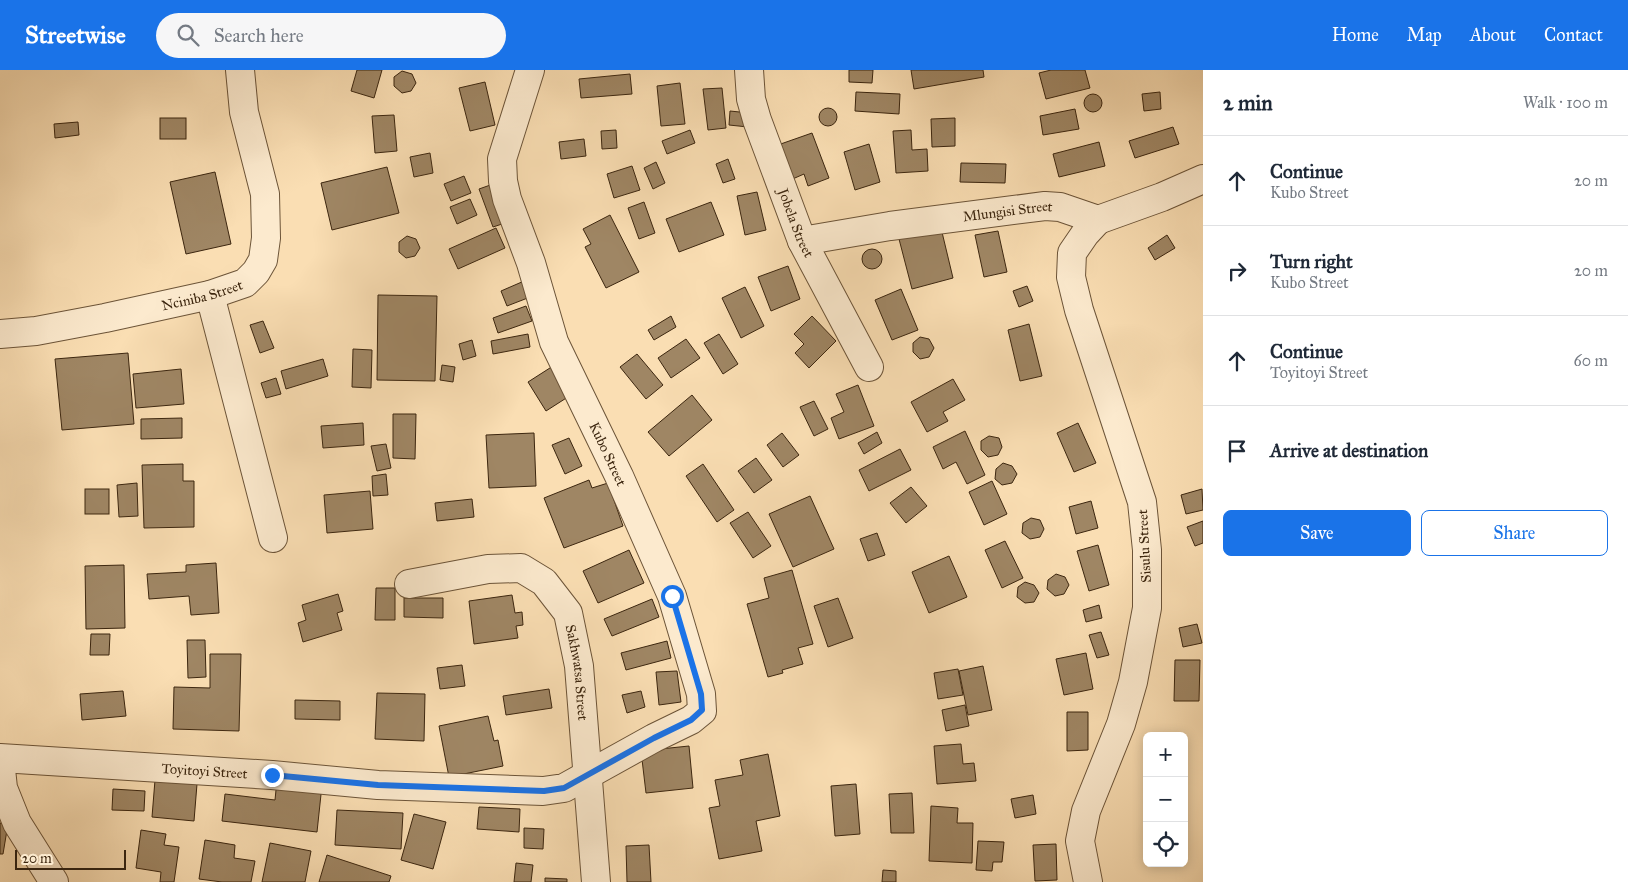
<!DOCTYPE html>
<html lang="en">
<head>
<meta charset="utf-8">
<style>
	:root { --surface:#fff; --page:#f6f6f7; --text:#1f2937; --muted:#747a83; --line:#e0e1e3; --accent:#1a73e8 }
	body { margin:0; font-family:"IM FELL Great Primer",serif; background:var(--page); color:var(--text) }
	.controls { position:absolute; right:15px; bottom:15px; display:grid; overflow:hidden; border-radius:8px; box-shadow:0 2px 12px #0003 }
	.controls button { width:45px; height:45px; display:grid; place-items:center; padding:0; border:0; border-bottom:1px solid var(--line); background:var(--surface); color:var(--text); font:25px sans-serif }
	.scale { position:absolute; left:15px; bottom:12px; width:111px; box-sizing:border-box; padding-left:5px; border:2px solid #3c260f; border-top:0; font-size:14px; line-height:18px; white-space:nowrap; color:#3c260f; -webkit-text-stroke:4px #fceace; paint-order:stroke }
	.stop { position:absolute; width:15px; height:15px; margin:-11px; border:4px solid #1a73e8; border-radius:50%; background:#fff }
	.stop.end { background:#1a73e8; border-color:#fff; box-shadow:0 1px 5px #0008 }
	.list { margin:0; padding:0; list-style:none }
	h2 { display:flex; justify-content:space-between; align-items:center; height:65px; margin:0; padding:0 20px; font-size:21px }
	h2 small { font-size:16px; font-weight:400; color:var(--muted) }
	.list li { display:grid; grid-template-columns:32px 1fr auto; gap:15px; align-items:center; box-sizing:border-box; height:90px; padding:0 20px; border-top:1px solid var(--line) }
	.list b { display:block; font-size:19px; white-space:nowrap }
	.list p { margin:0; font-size:16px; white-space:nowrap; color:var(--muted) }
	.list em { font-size:16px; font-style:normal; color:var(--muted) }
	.actions { display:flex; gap:10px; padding:15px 20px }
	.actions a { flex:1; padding:11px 0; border:1px solid var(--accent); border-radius:8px; text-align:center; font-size:18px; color:var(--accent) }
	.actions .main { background:var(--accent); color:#fff }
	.icon { flex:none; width:28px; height:28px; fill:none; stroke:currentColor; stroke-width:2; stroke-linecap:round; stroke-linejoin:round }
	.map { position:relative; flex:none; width:1203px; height:812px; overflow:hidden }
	header { display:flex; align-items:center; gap:30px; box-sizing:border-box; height:70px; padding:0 25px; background:var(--accent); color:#fff }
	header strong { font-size:24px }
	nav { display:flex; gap:28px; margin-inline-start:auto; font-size:18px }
	.search { width:350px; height:45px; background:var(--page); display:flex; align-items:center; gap:12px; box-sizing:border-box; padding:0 18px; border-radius:28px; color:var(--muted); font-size:19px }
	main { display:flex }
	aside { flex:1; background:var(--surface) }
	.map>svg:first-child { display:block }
	.building { fill:#9f8664; stroke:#3c260f }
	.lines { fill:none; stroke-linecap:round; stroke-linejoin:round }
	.street-casing { stroke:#6c5438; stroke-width:30 }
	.street { stroke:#fceace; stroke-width:28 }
	.route { stroke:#1a73e8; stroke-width:6 }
	.labels { text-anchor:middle; stroke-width:5; stroke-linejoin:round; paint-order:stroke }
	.street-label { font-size:14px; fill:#3c260f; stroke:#fceace }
</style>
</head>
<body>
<header>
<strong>Streetwise</strong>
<div class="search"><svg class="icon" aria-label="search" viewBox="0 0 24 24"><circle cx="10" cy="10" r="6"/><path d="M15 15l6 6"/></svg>Search here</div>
<nav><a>Home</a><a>Map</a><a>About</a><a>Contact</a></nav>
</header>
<main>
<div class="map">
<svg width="1203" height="812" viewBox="0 0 1203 812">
	<rect width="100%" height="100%" fill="#fadeb3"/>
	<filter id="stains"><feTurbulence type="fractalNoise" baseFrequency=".004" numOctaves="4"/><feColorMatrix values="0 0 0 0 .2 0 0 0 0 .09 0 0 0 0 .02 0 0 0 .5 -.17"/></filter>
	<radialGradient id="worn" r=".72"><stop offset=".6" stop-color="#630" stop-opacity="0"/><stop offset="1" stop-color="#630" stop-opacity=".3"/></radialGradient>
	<g class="building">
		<polygon points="357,0 382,0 374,28 351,21"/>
		<polygon points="849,0 873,0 872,13 849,12"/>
		<polygon points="911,0 983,0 984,7 914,19"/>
		<polygon points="1051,0 1085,0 1090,18 1046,29 1039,3"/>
		<polygon points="402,1 412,4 416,13 411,21 402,23 394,16 394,7"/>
		<polygon points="630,4 632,24 581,28 579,9"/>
		<polygon points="485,12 495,55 470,61 459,18"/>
		<polygon points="680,13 685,54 661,56 657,16"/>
		<polygon points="722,18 726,58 708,60 703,19"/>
		<polygon points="856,22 900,24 899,44 855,41"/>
		<polygon points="1160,22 1161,39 1144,41 1142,24"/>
		<circle cx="1093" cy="33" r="9"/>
		<circle cx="828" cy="47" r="9"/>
		<polygon points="1075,39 1079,59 1043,65 1040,46"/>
		<polygon points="730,41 749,43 748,57 729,55"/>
		<polygon points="394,45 397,81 375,83 372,46"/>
		<rect x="160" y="48" width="26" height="21"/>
		<polygon points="955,48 955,76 932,77 931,49"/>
		<polygon points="78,52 79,65 55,68 54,54"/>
		<polygon points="1173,57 1179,74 1135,88 1129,71"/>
		<polygon points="616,60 617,78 602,79 601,61"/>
		<polygon points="690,60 695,73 667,84 662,71"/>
		<polygon points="911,60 912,80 927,79 928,101 896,103 893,61"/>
		<polygon points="812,63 829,108 808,116 804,104 788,111 775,76"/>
		<polygon points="584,69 586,86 561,89 559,72"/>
		<polygon points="1099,72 1105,96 1059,107 1053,84"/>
		<polygon points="869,74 880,112 855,120 844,82"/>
		<polygon points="430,83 433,103 414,107 410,87"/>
		<polygon points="728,89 735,109 723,113 716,94"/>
		<polygon points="656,92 665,113 653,119 644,98"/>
		<polygon points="961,93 1006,94 1005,113 960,112"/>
		<polygon points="632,96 640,120 614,128 607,104"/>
		<polygon points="387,97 399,143 332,160 321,113"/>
		<polygon points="215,102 231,174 186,184 170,112"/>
		<polygon points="464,106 471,123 451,131 444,114"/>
		<polygon points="496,113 511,151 493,157 479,119"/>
		<polygon points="757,122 766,160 745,165 737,126"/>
		<polygon points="470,129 477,145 457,154 450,137"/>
		<polygon points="644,132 655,163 639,169 628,138"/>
		<polygon points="711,132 724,165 679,182 666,149"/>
		<polygon points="610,145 639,202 606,218 585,177 591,174 583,159"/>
		<polygon points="496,158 505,178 458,199 449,179"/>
		<polygon points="941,158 953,208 912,219 899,169"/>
		<polygon points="998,161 1007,202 984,207 975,165"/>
		<polygon points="1167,165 1175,178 1155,190 1148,178"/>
		<polygon points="407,166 416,169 420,178 415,186 406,188 399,182 399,172"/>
		<circle cx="872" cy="189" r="10"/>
		<polygon points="788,196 800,229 771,241 758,207"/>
		<polygon points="531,208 538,224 507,236 501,221"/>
		<polygon points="1027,216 1033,231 1019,237 1013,221"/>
		<polygon points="745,217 764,256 741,268 722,228"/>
		<polygon points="901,219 918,260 892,270 875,230"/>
		<polygon points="378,225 437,226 435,311 377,310"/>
		<polygon points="526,236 532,251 498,263 493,248"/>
		<polygon points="671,246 676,257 654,270 648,260"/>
		<polygon points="812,246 836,271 809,298 795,283 804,274 794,264"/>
		<polygon points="263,251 274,278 260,283 250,255"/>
		<polygon points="1029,254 1042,306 1020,311 1008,260"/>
		<polygon points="528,264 530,277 493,284 491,271"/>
		<polygon points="719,264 738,294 723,304 704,273"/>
		<polygon points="920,267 929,269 934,278 929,287 920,289 913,282 913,273"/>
		<polygon points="686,269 700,288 671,308 658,288"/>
		<polygon points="472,270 476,286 463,290 459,274"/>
		<polygon points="353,279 372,280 371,318 352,317"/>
		<polygon points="128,283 134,354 62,360 55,289"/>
		<polygon points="637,284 663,315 646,329 620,297"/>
		<polygon points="323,289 328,306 286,319 281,301"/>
		<polygon points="442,295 455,297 453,312 440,310"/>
		<polygon points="553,296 571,325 546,341 528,312"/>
		<polygon points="181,299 184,334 136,338 133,304"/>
		<polygon points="276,308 281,324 266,328 261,313"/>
		<polygon points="953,309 965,330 943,342 948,351 927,362 911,332"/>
		<polygon points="858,315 874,356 839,369 831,348 844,342 836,324"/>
		<polygon points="692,325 712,350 669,386 648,362"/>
		<polygon points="814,331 828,359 814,366 800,337"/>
		<polygon points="393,344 416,344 415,389 393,388"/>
		<polygon points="182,348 182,368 141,369 141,349"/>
		<polygon points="363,353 364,375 323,378 321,356"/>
		<polygon points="1078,353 1096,393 1074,402 1057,363"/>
		<polygon points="965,361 985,405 967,414 956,392 943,399 933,377"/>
		<polygon points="877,362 882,373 864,384 858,373"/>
		<polygon points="534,363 536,416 489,418 486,365"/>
		<polygon points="782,363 799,385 783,397 767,375"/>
		<polygon points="989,366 999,368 1002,377 998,385 988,387 981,380 981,371"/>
		<polygon points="569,368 582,396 565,404 552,375"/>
		<polygon points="386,374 391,398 377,401 371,376"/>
		<polygon points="900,379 911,400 869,421 859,400"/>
		<polygon points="756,388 772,410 754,423 738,401"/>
		<polygon points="1003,393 1012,396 1017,404 1012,413 1002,415 995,409 996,399"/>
		<polygon points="183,394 183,411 194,411 194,457 144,458 142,395"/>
		<polygon points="703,394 734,440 717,452 686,406"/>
		<polygon points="386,404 388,425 373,426 372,406"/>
		<polygon points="589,410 592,418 608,413 623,456 564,478 544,428"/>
		<polygon points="992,411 1007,444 984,455 969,422"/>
		<polygon points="137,413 138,446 119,447 117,415"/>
		<polygon points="911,417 927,436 906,453 890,433"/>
		<rect x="85" y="419" width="24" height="25"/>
		<polygon points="1202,419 1203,440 1186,444 1181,425"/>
		<polygon points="370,421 373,459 327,463 324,425"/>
		<polygon points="810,426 834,479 793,497 769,444"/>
		<polygon points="472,429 474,447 437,451 435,433"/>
		<polygon points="1091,431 1098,458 1076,464 1069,437"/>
		<polygon points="748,442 771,476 753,488 730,453"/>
		<polygon points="1031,448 1040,450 1044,459 1040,467 1030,469 1022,463 1023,453"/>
		<polygon points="1203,451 1203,473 1195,476 1187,457"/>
		<polygon points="877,463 885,485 868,491 860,469"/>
		<polygon points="1005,471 1023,508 1002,518 985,480"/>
		<polygon points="1098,475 1109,515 1089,521 1077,481"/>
		<polygon points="629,480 644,513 598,533 583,501"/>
		<polygon points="949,486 967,527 929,543 912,502"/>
		<polygon points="216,493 219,543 191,545 189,526 149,529 147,504 186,502 186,495"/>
		<polygon points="124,495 125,558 86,559 85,496"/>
		<polygon points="792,500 813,574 798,578 803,594 782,600 783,603 768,607 747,534 769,528 764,508"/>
		<polygon points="1056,504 1065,507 1069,515 1064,524 1055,526 1047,519 1048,510"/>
		<polygon points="1025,512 1034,515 1039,523 1034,532 1025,533 1017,527 1018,517"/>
		<polygon points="376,518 395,518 395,550 375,550"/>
		<polygon points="338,524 343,541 337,543 342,560 303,572 298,553 306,550 302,535"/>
		<polygon points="512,525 515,543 522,542 523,555 516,556 518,568 474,574 469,531"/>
		<polygon points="404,528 443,528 443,548 404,547"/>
		<polygon points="838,528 853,568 828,577 814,536"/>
		<polygon points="652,529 659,547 612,566 604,549"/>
		<polygon points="1099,535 1102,548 1086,552 1083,540"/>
		<polygon points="1197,554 1202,573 1183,577 1179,558"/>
		<polygon points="1101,562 1109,585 1097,588 1089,565"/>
		<polygon points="91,564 110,564 109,585 90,585"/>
		<polygon points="187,570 205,570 206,607 188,608"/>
		<polygon points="667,571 671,588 626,600 621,583"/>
		<polygon points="1086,583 1093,619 1064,625 1056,589"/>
		<polygon points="210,584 241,584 239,661 173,659 174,617 210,618"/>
		<polygon points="1175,590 1200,590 1199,631 1174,631"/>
		<polygon points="462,595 465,616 440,619 437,598"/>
		<polygon points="983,596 992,640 968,645 959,601"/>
		<polygon points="958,599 963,625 938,629 934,603"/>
		<polygon points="677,601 681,632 659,635 656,602"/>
		<polygon points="549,619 552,638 506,645 503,626"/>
		<polygon points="123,621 126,646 82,650 80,624"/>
		<polygon points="641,621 645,637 627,643 622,625"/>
		<polygon points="377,623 425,624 424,671 375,669"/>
		<polygon points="295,630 340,631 340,650 295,649"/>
		<polygon points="965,635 969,656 946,661 942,640"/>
		<polygon points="1067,642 1088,642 1088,680 1067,681"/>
		<polygon points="488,646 494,671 498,670 503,696 449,707 439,656"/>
		<polygon points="961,674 963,694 974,693 976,711 937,714 934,676"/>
		<polygon points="689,676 693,718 646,723 641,681"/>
		<polygon points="768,684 780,746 756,751 762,781 719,789 709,738 720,736 715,710 743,705 740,690"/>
		<polygon points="155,710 197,714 194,751 152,747"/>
		<polygon points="277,710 322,715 317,762 222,751 225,724 275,730"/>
		<polygon points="856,714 860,764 835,766 831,716"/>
		<polygon points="113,719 145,721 144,741 112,740"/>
		<polygon points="912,723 914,763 891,763 889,724"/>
		<polygon points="1033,725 1036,744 1015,748 1011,729"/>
		<polygon points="931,736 958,738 957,753 973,753 972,793 929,791"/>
		<polygon points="479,737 520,739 519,762 477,759"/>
		<polygon points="337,740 403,743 401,779 335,775"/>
		<polygon points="414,744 446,752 433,799 401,790"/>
		<polygon points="0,753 8,754 3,784 0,784"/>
		<polygon points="524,758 544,759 543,779 524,778"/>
		<polygon points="141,760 166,764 164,775 179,777 174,812 160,812 161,802 136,798"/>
		<polygon points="205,770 235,775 234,788 255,791 251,812 222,812 199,809"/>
		<polygon points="978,771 1004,772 1002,792 993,792 992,801 976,800"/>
		<polygon points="270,773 311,781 305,812 262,812"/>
		<polygon points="1056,774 1057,810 1035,811 1033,775"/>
		<polygon points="649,775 651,812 627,812 626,776"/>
		<polygon points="327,785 391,806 389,812 319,812"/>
		<polygon points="516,793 533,795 531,812 514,812"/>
		<polygon points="883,800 896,801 896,812 882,812"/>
		<polygon points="545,808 567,809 567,812 545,812"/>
	</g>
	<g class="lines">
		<g class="street-casing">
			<g id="street">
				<path id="s1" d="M749,0L751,29L757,50L802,171L869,297"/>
				<path id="s2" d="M802,171L890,156L1045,136L1060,137L1098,150L1162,127L1203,109"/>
				<polyline points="210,225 273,468"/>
				<path id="s3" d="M0,264L36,261L105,248L210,225L245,213L256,202L263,190L266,168L265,124L244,42L240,0"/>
				<path id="s4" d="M409,514L488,499L521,498L544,512L568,543L579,596L596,812"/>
				<path id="s5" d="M0,688L272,705L378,715L543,721L564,718L654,668L691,650L702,641L701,624L672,526L619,406L554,272L531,193L507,129L503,111L502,89L530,0"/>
				<polyline points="0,690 3,718 17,753 54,812"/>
				<polyline points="1088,812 1080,771 1086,741 1121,654 1133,612 1147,538 1147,480 1142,432 1079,240 1071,207 1072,183 1085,164 1098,150"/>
			</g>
		</g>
		<use href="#street" class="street"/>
	</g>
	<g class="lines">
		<polyline class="route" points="272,705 378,715 544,721 564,718 654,668 691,650 702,640 701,624 672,526"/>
	</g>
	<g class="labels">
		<g class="street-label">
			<text dy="5" stroke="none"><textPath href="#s2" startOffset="208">Mlungisi Street</textPath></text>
			<text dy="5" stroke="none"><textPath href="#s1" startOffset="161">Jobela Street</textPath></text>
			<text dy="5" stroke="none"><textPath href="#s3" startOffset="206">Nciniba Street</textPath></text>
			<text transform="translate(608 384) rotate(65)" y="5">Kubo Street</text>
			<text transform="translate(1144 476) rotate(-93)" y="5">Sisulu Street</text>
			<text dy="5" stroke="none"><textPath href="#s4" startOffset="240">Sakhwatsa Street</textPath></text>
			<text dy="5" stroke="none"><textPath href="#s5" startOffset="205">Toyitoyi Street</textPath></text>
		</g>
	</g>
	<rect width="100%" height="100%" filter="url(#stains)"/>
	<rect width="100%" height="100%" fill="url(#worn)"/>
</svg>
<div class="controls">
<button>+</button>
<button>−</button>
<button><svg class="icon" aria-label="locate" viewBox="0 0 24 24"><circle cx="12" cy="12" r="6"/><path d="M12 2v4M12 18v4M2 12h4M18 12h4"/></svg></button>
</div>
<div class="scale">20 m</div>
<div class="stop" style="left:672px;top:526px"></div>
<div class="stop end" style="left:272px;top:705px"></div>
</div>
<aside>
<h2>2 min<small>Walk · 100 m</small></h2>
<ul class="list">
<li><svg class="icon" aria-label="ahead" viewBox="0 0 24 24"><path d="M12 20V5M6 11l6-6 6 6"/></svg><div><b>Continue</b><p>Kubo Street</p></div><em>20 m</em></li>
<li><svg class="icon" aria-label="right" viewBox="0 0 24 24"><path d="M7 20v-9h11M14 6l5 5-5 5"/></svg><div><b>Turn right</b><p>Kubo Street</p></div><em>20 m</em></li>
<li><svg class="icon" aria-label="ahead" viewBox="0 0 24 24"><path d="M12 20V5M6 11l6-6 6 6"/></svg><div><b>Continue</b><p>Toyitoyi Street</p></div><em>60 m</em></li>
<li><svg class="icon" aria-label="arrive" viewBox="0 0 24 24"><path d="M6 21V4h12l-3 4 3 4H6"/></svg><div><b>Arrive at destination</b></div></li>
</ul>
<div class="actions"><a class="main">Save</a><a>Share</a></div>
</aside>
</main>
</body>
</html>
